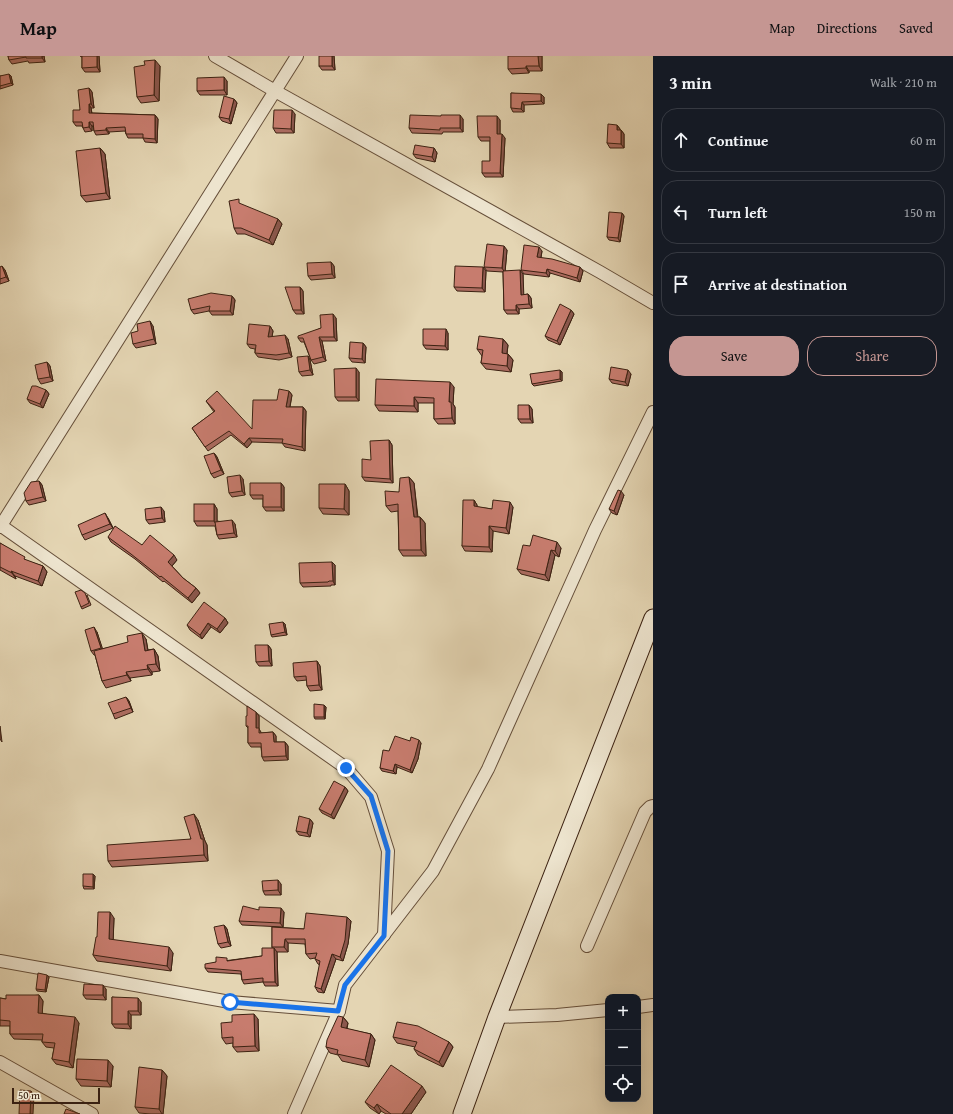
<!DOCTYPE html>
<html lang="en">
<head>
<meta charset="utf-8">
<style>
	:root { --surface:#171b24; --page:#242831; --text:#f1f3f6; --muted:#9ea1a6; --line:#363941; --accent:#c59692 }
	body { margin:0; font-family:"Gentium Book Plus",serif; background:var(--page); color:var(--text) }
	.controls { position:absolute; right:12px; bottom:12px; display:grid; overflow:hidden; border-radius:8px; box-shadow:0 4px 16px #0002 }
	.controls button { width:36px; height:36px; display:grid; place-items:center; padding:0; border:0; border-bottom:1px solid var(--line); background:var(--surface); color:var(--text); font:20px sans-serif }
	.scale { position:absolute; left:12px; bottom:10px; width:88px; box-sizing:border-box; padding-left:4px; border:2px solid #3c2212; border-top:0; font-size:11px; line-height:14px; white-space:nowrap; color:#3c2212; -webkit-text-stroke:3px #ede4ce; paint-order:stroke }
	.stop { position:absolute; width:12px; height:12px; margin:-9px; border:3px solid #1a73e8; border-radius:50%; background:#fff }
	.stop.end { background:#1a73e8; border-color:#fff; box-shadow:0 1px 4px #0008 }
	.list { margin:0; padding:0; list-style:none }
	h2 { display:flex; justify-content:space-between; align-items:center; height:52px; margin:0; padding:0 16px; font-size:17px }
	h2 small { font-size:13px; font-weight:400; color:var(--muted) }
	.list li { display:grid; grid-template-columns:26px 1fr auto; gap:12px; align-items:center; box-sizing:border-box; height:64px; margin:0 8px 8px; padding:0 8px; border:1px solid var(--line); border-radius:16px }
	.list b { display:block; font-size:15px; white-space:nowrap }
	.list em { font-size:13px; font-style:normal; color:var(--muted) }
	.actions { display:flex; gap:8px; padding:12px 16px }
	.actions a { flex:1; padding:9px 0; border:1px solid var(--accent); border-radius:16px; text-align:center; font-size:14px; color:var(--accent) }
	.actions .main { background:var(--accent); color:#111 }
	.icon { flex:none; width:22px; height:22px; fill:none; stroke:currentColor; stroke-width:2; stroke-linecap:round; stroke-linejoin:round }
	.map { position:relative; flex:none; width:653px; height:1058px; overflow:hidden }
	header { display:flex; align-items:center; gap:24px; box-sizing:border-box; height:56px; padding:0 20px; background:var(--accent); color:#111 }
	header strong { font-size:19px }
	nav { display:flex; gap:22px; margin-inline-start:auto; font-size:14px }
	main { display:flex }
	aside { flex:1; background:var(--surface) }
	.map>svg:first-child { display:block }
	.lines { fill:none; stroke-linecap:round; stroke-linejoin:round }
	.street-casing { stroke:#664f3a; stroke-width:14 }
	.secondary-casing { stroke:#3c2212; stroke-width:19 }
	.street { stroke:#ede4ce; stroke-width:12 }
	.secondary { stroke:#ede4ce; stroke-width:17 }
	.wall { fill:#ab6b5f; stroke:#3c2212 }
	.shaded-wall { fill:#8b574d; stroke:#3c2212 }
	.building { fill:#c77c6e; stroke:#3c2212 }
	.route { stroke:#1a73e8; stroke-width:5 }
</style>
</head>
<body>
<header>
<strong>Map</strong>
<nav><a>Map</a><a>Directions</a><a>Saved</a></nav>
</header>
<main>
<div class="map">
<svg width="653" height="1058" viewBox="0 0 653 1058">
	<rect width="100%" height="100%" fill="#e4d5b3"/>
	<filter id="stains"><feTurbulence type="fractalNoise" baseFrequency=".005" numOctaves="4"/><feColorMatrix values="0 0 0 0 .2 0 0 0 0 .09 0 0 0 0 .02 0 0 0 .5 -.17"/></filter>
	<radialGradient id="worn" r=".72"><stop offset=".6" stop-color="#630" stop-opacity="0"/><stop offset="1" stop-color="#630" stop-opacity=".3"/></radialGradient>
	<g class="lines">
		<g class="street-casing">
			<g id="street">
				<polyline points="215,0 275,35 600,216 653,247"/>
				<polyline points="0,469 346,712 371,741 388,795 384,879"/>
				<polyline points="0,471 297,0"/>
				<polyline points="587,890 645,756 650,751 653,750"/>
				<polyline points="0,905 230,946 339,955"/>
				<polyline points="638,951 653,949"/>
				<polyline points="497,961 557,959 608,954"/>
				<polyline points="0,1006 92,1058"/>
				<polyline points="294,1058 339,955 345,929 433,815 488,713 595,474 653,356"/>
			</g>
		</g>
		<g class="secondary-casing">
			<polyline id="secondary" points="462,1058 497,961 653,562"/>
		</g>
		<use href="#street" class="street"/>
		<use href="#secondary" class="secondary"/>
	</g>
	<g class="wall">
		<polygon points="8,0 44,0 45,6 29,7 28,5 12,8 9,4"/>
		<polygon points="80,0 99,0 100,16 85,16 82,12 82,1"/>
		<polygon points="334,0 335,14 322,14 319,10"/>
		<polygon points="542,0 542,15 529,15 529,17 512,18 508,13"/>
		<polygon points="160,10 159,45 141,47 137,41"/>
		<polygon points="0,20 11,20 13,29 0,33"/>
		<polygon points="227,25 227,39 200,39 197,35"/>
		<polygon points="89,32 92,36 94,52 91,52 92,57 155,59 158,63 157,87 145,86 143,82 128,82 126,78 125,75 109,76 109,78 96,79 94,75 93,70 92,70 92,75 85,76 82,70 76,70 73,66 80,54"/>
		<polygon points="511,37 544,41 544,48 524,49 524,56 513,56 511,52"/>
		<polygon points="234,43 237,47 231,68 222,65 219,61"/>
		<polygon points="295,58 294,77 276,77 273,72"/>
		<polygon points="463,63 463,76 443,76 442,78 412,77 409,72"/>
		<polygon points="500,64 500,78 505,82 503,121 485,121 482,117 490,105 490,85 481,85 478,81"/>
		<polygon points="617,69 620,73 620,74 621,74 624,78 624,92 610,92 607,87"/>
		<polygon points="100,92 105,98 110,143 86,146 81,140"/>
		<polygon points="434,92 437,97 435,106 416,102 413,98"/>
		<polygon points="622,157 624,160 620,186 609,184 607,181"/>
		<polygon points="278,163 282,168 273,189 245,178 237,178 234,172"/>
		<polygon points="507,194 505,215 523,218 523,239 528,238 531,242 532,252 519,253 519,258 507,258 504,254 503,216 487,215 484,211"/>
		<polygon points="542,195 541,202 583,215 580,226 550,217 549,221 524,218 521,214"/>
		<polygon points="331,206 334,210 335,222 311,224 308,220"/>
		<polygon points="0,211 5,214 9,225 0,228"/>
		<polygon points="486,215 485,236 457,235 454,231"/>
		<polygon points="300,231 303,235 304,258 296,258 293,254"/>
		<polygon points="232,240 235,244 233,259 212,259 209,255 194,258 191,254"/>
		<polygon points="571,254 574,258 560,289 548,284 545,280"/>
		<polygon points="336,262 337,285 322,285 326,305 314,308 311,304 304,286 301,286 298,282 321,272"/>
		<polygon points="153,270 156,288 136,292 133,288 138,275"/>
		<polygon points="270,270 273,275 272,281 288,283 292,301 279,304 258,301 255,297 255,293 250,292 247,288"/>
		<polygon points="448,277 448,294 426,293 423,289"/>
		<polygon points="503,283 508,289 507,298 508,298 513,304 511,316 486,313 481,307 482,300 477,293"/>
		<polygon points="363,287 366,291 365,307 352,306 349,302"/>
		<polygon points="308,300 310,304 313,319 302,320 299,316"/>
		<polygon points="47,306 50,310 53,325 41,328 38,323"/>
		<polygon points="359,316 359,345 338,345 335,341"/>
		<polygon points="562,316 562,325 534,330 532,328"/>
		<polygon points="631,318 628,330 612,327 609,323"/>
		<polygon points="454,331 453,348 455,351 455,368 438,368 434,363 434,347 418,347 418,356 379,355 375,349"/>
		<polygon points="46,334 49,338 43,352 30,347 27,343"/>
		<polygon points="289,335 292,339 290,351 303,351 306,355 305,395 285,391 282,387 252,386 247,392 231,379 208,395 192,372 214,356 206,345 252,373 277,344"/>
		<polygon points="529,349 532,353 533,367 521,367 518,363"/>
		<polygon points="389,384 392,389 393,427 365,425 362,421 371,404"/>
		<polygon points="214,397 217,401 224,418 214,422 211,418"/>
		<polygon points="409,421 414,427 418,461 420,461 425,467 426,500 403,500 399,494 398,455 391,456 386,450 399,436"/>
		<polygon points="243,423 245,439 232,441 229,437"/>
		<polygon points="39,425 42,429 46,445 29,449 26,445"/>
		<polygon points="281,427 284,431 284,455 266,455 263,451 263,443 253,443 250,439"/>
		<polygon points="345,428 349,435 349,459 323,458 319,452"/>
		<polygon points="624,439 617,459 612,457 609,453"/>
		<polygon points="474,444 477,449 477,451 492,453 513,451 509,478 493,475 492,496 465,495 462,490"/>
		<polygon points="214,448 217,453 217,465 235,468 237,481 219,483 217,479 215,470 197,470 194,465"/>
		<polygon points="164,455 165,466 149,468 146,464"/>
		<polygon points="108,462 113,472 85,484 82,479"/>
		<polygon points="108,481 142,489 177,504 172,510 183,522 196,532 200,537 192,547 164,525 163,526 135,503 111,486"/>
		<polygon points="0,487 27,505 43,510 47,516 42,530 15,520 16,523 0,514"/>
		<polygon points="530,490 561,492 559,501 555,499 549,525 521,518 517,513"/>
		<polygon points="332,506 335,509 335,529 331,529 331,530 303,531 300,527"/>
		<polygon points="87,539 91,549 82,553 81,551"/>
		<polygon points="225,562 228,567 220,577 211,571 202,583 190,574 187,569"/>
		<polygon points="285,568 287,579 272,581 271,579"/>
		<polygon points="97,576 102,593 146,583 148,594 154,593 158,600 160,615 152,616 152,619 130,622 131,625 106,632 102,625 95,599 94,599 91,595"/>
		<polygon points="268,589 271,593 272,610 259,610 256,606"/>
		<polygon points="317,605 320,610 322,634 310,635 307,630 307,624 297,625 294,621"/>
		<polygon points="126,641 129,645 133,656 115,663 113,658"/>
		<polygon points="326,651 325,663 315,663 314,661"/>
		<polygon points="259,660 259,673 261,677 273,676 276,680 276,686 285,686 288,690 288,704 264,705 262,701 261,691 251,691 248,687 248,672 246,670"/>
		<polygon points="410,685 421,687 418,703 412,717 397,711 396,718 382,715 380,712 389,695"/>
		<polygon points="345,731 348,735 334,763 322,757 319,753"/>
		<polygon points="310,763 313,767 310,781 299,779 296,775"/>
		<polygon points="198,764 205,785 207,789 208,805 112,811 108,805 191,783"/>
		<polygon points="93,818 95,820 94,833 84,833 83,830"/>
		<polygon points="281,828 281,839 265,839 263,835"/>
		<polygon points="259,854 284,856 283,871 242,869 239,865"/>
		<polygon points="114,862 113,884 173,897 171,915 97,905 93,899 97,881"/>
		<polygon points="351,865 348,888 343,905 336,903 324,937 318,936 315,931 320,909 318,908 315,903 315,902 310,903 306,898 305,888 288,887 288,896 277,896 278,930 265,930 263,926 244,928 242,924 241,918 208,916 205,912 216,906 262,900 272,892 272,871 304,873"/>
		<polygon points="224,869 227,873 231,890 221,892 218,888"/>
		<polygon points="49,921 46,936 37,935 36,933"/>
		<polygon points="106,933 106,944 86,943 83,939"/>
		<polygon points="39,939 43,945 42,957 79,967 73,1012 56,1008 52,1003 54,992 46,991 42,986 42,984 14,983 10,978 10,970 0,970 0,942 6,943"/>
		<polygon points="112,941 141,946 141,959 131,959 131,973 115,972 112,968"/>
		<polygon points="343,961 348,967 347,973 371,978 375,984 369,1011 342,1005 338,999 330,997 326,991"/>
		<polygon points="258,963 259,995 237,996 233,991 233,987 226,988 222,982 232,966"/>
		<polygon points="393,981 449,986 453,991 443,1011 418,999 414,993 415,991 397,987"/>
		<polygon points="113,1010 111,1031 81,1030 76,1023"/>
		<polygon points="162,1014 167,1020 163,1058 151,1058 139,1057 135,1051"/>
		<polygon points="426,1036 411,1058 386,1058 381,1055 379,1058 370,1052 365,1046"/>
	</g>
	<g class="shaded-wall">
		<polygon points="42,0 44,0 45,6 42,2"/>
		<polygon points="97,0 99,0 100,16 97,11"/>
		<polygon points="332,0 334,0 335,14 332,10"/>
		<polygon points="538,0 542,0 542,15 539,10"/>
		<polygon points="155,4 160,10 159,45 154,39"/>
		<polygon points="526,10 529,15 529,17 526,12"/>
		<polygon points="9,18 11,20 13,29 11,27"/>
		<polygon points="224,21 227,25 227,39 224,34"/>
		<polygon points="89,32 92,36 94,52 91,48"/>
		<polygon points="541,38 544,41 544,48 541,45"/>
		<polygon points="234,43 237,47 231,68 229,63"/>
		<polygon points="522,46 524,49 524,56 521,53"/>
		<polygon points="89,48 91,52 92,61 89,57"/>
		<polygon points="292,54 295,58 294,77 291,73"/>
		<polygon points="155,59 158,63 157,87 155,83"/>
		<polygon points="460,59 463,63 463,76 460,72"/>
		<polygon points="497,60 500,64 500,82 497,78"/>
		<polygon points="89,66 92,70 92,75 89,71"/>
		<polygon points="617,69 620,73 620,78 617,74"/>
		<polygon points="106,72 109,76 109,78 106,74"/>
		<polygon points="621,74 624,78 624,92 621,88"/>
		<polygon points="502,78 505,82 503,121 500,117"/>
		<polygon points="100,92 105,98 110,143 106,137"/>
		<polygon points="434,92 437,97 435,106 432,101"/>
		<polygon points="622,157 624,160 620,186 618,182"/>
		<polygon points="278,163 282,168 273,189 269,184"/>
		<polygon points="504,190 507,194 505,217 502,212"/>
		<polygon points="539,191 542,195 540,206 537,201"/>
		<polygon points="331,206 334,210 335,222 332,218"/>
		<polygon points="2,210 5,214 9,225 6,221"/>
		<polygon points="483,211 486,215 485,236 482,232"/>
		<polygon points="580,211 583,215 580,226 577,222"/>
		<polygon points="547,213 550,217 549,221 546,217"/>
		<polygon points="520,214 523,218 524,243 521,239"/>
		<polygon points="300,231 303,235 304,258 301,254"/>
		<polygon points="528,238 531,242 532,252 529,248"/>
		<polygon points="232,240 235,244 233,259 230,255"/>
		<polygon points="516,249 519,253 519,258 516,254"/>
		<polygon points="571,254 574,258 560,289 557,285"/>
		<polygon points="333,258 336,262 337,285 334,281"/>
		<polygon points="150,265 153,270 156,288 154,283"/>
		<polygon points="270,270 273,275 271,286 268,281"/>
		<polygon points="446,273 448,277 448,294 445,290"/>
		<polygon points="285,279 288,283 292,301 289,297"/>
		<polygon points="319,281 322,285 326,305 323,301"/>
		<polygon points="503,283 508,289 506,304 502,297"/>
		<polygon points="363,287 366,291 365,307 362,303"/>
		<polygon points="508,298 513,304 511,316 507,310"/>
		<polygon points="308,300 310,304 313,319 310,314"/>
		<polygon points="47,306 50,310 53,325 50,321"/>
		<polygon points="356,312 359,316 359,345 356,341"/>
		<polygon points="560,314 562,316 562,325 560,323"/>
		<polygon points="628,314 631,318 628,330 625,326"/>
		<polygon points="450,326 454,331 453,348 455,351 455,368 452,362 449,346"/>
		<polygon points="46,334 49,338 43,352 40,348"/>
		<polygon points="289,335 292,339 289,355 286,351"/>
		<polygon points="414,341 418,347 418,356 414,350"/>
		<polygon points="529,349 532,353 533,367 530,363"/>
		<polygon points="303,351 306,355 305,395 302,391"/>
		<polygon points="249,382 252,386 247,392 244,388"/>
		<polygon points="389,384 392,389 393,427 390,423"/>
		<polygon points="214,397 217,401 224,418 221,414"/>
		<polygon points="240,419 243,423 245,439 242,435"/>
		<polygon points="409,421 414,427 418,467 414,461"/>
		<polygon points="39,425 42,429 46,445 43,441"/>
		<polygon points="281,427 284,431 284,455 281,451"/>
		<polygon points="345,428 349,435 349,459 344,453"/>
		<polygon points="621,435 624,439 617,459 614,455"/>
		<polygon points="474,444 477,449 477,456 474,450"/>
		<polygon points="510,446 513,451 509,478 506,472"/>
		<polygon points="214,448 217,453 217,470 214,465"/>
		<polygon points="161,451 164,455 165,466 162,462"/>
		<polygon points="105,457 108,462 113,472 110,468"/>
		<polygon points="420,461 425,467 426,500 421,494"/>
		<polygon points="232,464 235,468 237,481 234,477"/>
		<polygon points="489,470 493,475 492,496 489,491"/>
		<polygon points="557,486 561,492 559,501 555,495"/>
		<polygon points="551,494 555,499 549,525 545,519"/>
		<polygon points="174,499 177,504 171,511 168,506"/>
		<polygon points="332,506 335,509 335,529 333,525"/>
		<polygon points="43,510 47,516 42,530 38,525"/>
		<polygon points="11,515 15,520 16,523 12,517"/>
		<polygon points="196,532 200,537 192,547 188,542"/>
		<polygon points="225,562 228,567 220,577 217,573"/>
		<polygon points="283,566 285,568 287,579 285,576"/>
		<polygon points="208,567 211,571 202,583 200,579"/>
		<polygon points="94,571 97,576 104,597 101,592"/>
		<polygon points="142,577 146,583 149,601 145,595"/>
		<polygon points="268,589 271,593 272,610 269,605"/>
		<polygon points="154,593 158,600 160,615 156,608"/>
		<polygon points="317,605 320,610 322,634 319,629"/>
		<polygon points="147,609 152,616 152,619 148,613"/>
		<polygon points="126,616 130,622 131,625 127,619"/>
		<polygon points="126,641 129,645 133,656 131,652"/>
		<polygon points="324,649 326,651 325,663 324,661"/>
		<polygon points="256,656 259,660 259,673 261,676 261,681 256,672"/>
		<polygon points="0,670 2,686 0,683"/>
		<polygon points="273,676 276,680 276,690 274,686"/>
		<polygon points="419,684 421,687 418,703 412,717 410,714"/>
		<polygon points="285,686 288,690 288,704 286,700"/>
		<polygon points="395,708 397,711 396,718 393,715"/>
		<polygon points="345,731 348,735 334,763 331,759"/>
		<polygon points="194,758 198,764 205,785 207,789 208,805 204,799 201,783"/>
		<polygon points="310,763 313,767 310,781 307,777"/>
		<polygon points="93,818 95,820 94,833 93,831"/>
		<polygon points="278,824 281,828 281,839 278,834"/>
		<polygon points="281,852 284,856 283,871 280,867"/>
		<polygon points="110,856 114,862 113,889 109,883"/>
		<polygon points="347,861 351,865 348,888 343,905 340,901"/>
		<polygon points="224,869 227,873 231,890 228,886"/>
		<polygon points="285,883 288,887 288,896 284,891"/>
		<polygon points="169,891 173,897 171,915 167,910"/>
		<polygon points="274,892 277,896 278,930 275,926"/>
		<polygon points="332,898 336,903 324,937 321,933"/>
		<polygon points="47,919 49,921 46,936 45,934"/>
		<polygon points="103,929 106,933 106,944 103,939"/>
		<polygon points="39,939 43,945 42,962 38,957"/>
		<polygon points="138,942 141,946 141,959 138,955"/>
		<polygon points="128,955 131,959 131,973 128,968"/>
		<polygon points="254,958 258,963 259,995 255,990"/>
		<polygon points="75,961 79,967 73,1012 69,1006"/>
		<polygon points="343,961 348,967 345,978 341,971"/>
		<polygon points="371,978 375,984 369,1011 365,1004"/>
		<polygon points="449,986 453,991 443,1011 439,1006"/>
		<polygon points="108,1004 113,1010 111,1031 107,1025"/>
		<polygon points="162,1014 167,1020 163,1058 162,1058 159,1053"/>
		<polygon points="422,1030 426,1036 411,1058 402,1058"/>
		<polygon points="31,1035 34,1039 33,1058 30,1058"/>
		<polygon points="377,1048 381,1055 379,1058 374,1052"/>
	</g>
	<g class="building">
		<polygon points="8,0 42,0 42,2 26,2 26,1 9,4"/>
		<polygon points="82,0 97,0 97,11 82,12"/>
		<rect x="319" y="0" width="13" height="10"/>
		<polygon points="508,0 538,0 539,10 526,10 526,12 508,13"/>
		<polygon points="155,4 154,39 137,41 134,11 145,9 144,5"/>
		<polygon points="9,18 11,27 0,30 0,20"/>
		<polygon points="224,21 224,34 197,35 197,22"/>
		<polygon points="89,32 91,48 89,48 89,57 155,59 155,83 143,82 143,78 126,78 125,71 106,72 106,74 94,75 93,66 89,66 89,71 83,72 82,66 73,66 73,54 80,54 78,34"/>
		<polygon points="511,37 541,38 541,45 522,46 521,53 511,52"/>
		<polygon points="224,40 234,43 229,63 219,61"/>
		<polygon points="274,54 292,54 291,73 273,72"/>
		<polygon points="410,59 441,60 441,59 460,59 460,72 440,72 440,74 409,72"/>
		<polygon points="477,60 497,60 497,78 502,78 500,117 482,117 482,105 490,105 490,81 478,81"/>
		<polygon points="608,68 617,69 617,74 621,74 621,88 607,87"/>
		<polygon points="415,89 434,92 432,101 413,98"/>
		<polygon points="100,92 106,137 81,140 76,95"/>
		<polygon points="239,143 239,147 278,163 269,184 241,172 234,172 229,145"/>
		<polygon points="609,156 622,157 618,182 607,181"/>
		<polygon points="487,188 504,190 502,212 484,211"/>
		<polygon points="524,189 539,191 537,201 552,203 580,211 577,222 547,213 546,217 521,214"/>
		<polygon points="331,206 332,218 308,220 307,207"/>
		<polygon points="2,210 6,221 0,223 0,211"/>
		<polygon points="455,210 483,211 482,232 454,231"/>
		<polygon points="520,214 521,239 528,238 529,248 516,249 516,254 504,254 503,215"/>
		<polygon points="285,231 300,231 301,254 293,254"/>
		<polygon points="211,237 232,240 230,255 209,255 210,250 191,254 188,243"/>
		<polygon points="560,248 571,254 557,285 545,280"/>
		<polygon points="333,258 334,281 319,281 323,301 311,304 303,282 298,282 298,280 321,272 320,259"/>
		<polygon points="150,265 154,283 133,288 131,277 138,275 137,268"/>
		<polygon points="249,268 270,270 268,281 285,279 289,297 276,299 255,297 256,289 247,288"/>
		<polygon points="423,273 446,273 445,290 423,289"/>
		<polygon points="479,280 503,283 502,297 508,298 507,310 481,307 483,294 477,293"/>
		<polygon points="350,286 363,287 362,303 349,302"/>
		<polygon points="308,300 310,314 299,316 297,301"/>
		<polygon points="47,306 50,321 38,323 35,309"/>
		<polygon points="611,311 628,314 625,326 609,323"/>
		<polygon points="356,312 356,341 335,341 334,313"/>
		<polygon points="560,314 560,323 532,328 530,318"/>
		<polygon points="376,323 450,326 449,346 451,346 452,362 434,363 434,342 414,341 414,350 375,349"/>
		<polygon points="32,330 36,330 46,334 40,348 27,343"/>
		<polygon points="279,333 289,335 286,351 303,351 302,391 282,387 283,383 249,382 244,388 229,375 205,391 192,372 215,355 206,345 217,335 252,373 253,344 277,344"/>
		<polygon points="518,349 529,349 530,363 518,363"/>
		<polygon points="389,384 390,423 362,421 362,403 371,404 370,385"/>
		<polygon points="214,397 221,414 211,418 204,400"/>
		<polygon points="240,419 242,435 229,437 227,421"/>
		<polygon points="409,421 414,461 420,461 421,494 399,494 398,448 386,450 385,435 399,436 400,422"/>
		<polygon points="39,425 43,441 26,445 24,437 31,426"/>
		<polygon points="250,427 281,427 281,451 263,451 263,439 250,439"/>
		<polygon points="319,428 345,428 344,453 319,452"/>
		<polygon points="618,434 621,435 614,455 609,453"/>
		<polygon points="463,444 474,444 474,450 492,453 493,444 510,446 506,472 489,470 489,491 462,490"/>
		<rect x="194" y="448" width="20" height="17"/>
		<polygon points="161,451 162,462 146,464 145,453"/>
		<polygon points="105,457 110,468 82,479 78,469"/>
		<polygon points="232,464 234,477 217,479 215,466"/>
		<polygon points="115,470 142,489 150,479 174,499 168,506 183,522 196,532 188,542 161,520 160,521 131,498 108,481"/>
		<polygon points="533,479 557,486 555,495 551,494 545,519 517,513 523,489 530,490"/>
		<polygon points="0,487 25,501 24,503 43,510 38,525 11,515 12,517 0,511"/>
		<polygon points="332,506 333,525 329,525 328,526 300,527 299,507"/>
		<polygon points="81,534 85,537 89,547 81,551 75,536"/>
		<polygon points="204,546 225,562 217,573 208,567 200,579 187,569"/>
		<polygon points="283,566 285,576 271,579 269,568"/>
		<polygon points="94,571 101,592 91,595 85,574"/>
		<polygon points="142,577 145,595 154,593 156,608 147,609 148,613 126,616 127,619 102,625 94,595 128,586 127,580"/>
		<polygon points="255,589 268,589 269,605 256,606"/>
		<polygon points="317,605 319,629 307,630 306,620 294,621 293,607"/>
		<polygon points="126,641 131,652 113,658 108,647"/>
		<polygon points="314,648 324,649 324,661 314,661"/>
		<polygon points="247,650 256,656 256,672 259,672 259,677 273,676 274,686 285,686 286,700 262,701 261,687 248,687 248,670 246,670 246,660 247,660"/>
		<polygon points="395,680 410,685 411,681 419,684 415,700 410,714 395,708 393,715 380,712 383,694 389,695"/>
		<polygon points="334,725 345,731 331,759 319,753"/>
		<polygon points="194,758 201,783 203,783 204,799 108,805 107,789 191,783 184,761"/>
		<polygon points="299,760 310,763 307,777 296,775"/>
		<polygon points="83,818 93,818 93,831 83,830"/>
		<polygon points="278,824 278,834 263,835 262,825"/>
		<polygon points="243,850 259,854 259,851 281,852 280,867 239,865"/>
		<polygon points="98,856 110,856 109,883 169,891 167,910 93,899 96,881 97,881"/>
		<polygon points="306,857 347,861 345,884 340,901 332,898 321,933 315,931 320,905 315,903 317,897 306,898 305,883 285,883 284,891 272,891 272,871 304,873"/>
		<polygon points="224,869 228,886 218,888 214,871"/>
		<polygon points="262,892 274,892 275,926 263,926 263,922 242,924 241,915 205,912 205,908 216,906 216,901 227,902 227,905 262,900"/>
		<polygon points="38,917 47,919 45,934 36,933"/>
		<polygon points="84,928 103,929 103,939 83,939"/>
		<polygon points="6,939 39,939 38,957 75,961 69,1006 52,1003 55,987 42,986 43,978 10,978 10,965 0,964 0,942 6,943"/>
		<polygon points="112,941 138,942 138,955 128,955 128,968 112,968"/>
		<polygon points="254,958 255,990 233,991 233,981 222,982 221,967 232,966 232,959"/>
		<polygon points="338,960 343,961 341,971 371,978 365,1004 337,998 338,994 326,991 327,984"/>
		<polygon points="397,966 418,970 449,986 439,1006 414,993 417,986 393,981"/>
		<polygon points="77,1003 108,1004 107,1025 76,1023"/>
		<polygon points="391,1009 422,1030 402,1058 391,1058 377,1048 374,1052 365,1046"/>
		<polygon points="139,1011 162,1014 159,1053 135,1051"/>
		<polygon points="20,1034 31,1035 30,1058 19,1058"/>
		<polygon points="66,1053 80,1058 64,1058"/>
	</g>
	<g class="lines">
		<polyline class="route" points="230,946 338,955 345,929 384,880 388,795 371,740 346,712"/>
	</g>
	<rect width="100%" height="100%" filter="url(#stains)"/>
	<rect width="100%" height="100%" fill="url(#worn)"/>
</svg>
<div class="controls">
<button>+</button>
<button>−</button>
<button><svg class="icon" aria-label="locate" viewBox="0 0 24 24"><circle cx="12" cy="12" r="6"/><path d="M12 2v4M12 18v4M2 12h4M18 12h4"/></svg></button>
</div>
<div class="scale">50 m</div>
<div class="stop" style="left:230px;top:946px"></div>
<div class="stop end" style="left:346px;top:712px"></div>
</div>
<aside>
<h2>3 min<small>Walk · 210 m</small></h2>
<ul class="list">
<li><svg class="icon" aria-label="ahead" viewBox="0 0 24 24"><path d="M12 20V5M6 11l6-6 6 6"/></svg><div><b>Continue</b></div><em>60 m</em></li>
<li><svg class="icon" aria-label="left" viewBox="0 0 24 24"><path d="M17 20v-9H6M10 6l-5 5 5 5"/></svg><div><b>Turn left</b></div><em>150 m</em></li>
<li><svg class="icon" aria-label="arrive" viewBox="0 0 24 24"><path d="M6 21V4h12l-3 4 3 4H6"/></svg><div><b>Arrive at destination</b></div></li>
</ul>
<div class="actions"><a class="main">Save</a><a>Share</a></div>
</aside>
</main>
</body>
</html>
